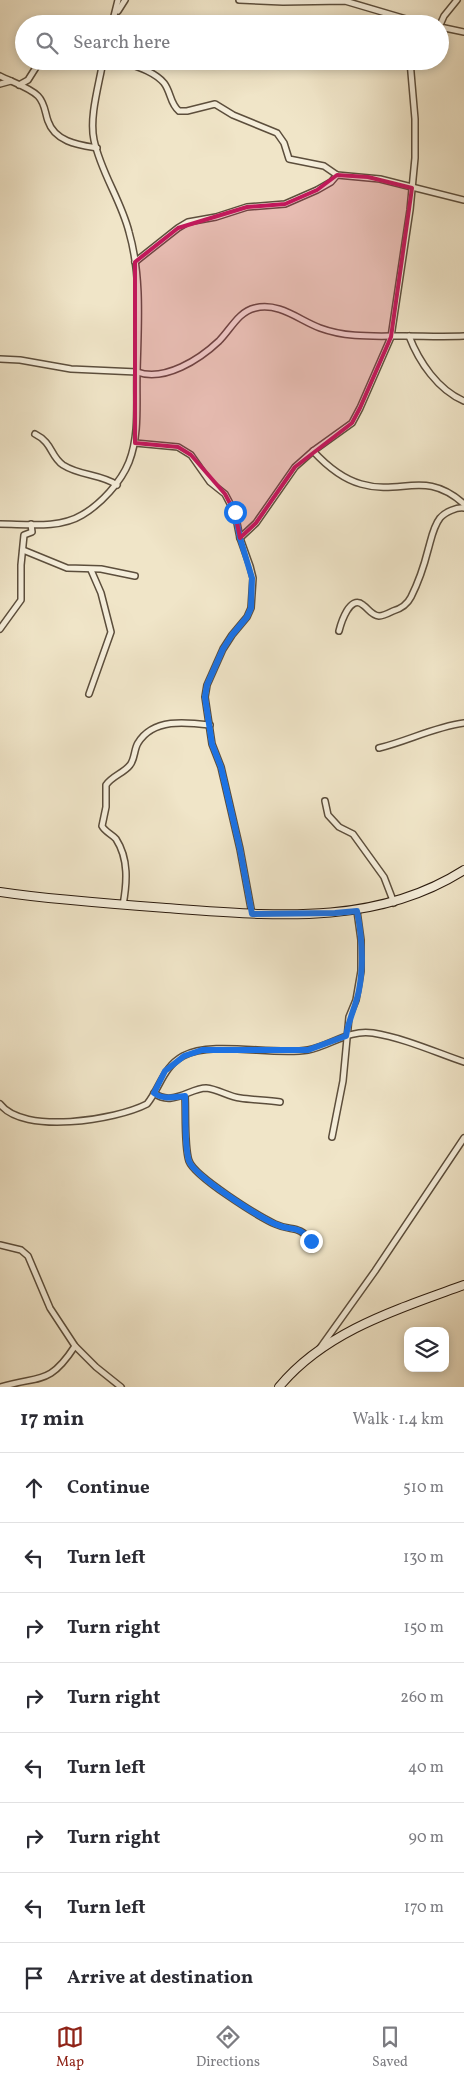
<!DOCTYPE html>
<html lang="en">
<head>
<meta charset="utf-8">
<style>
	:root { --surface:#fff; --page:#f2f2f3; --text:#2b2b33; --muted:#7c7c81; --line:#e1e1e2; --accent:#8f2418 }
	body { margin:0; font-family:Vollkorn,serif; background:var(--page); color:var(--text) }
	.controls { position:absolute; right:15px; bottom:15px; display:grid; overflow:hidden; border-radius:10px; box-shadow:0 2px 8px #0003 }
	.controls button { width:45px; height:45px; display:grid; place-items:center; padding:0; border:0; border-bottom:1px solid var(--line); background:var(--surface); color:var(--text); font:25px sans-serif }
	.stop { position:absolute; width:15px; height:15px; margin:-11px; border:4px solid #1a73e8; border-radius:50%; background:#fff }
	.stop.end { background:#1a73e8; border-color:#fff; box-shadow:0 1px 5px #0008 }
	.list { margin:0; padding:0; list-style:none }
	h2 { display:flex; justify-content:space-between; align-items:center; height:65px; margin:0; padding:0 20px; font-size:21px }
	h2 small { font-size:16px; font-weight:400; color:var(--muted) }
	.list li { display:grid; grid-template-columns:32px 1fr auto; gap:15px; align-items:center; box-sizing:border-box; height:70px; padding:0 20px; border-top:1px solid var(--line) }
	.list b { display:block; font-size:19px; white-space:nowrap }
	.list em { font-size:16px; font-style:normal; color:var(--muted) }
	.icon { flex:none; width:28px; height:28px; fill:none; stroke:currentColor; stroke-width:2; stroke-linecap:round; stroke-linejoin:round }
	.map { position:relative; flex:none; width:464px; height:1387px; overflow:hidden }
	.search { position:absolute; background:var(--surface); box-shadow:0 2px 8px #0003; left:15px; right:15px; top:15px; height:55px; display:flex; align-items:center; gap:12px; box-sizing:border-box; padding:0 18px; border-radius:28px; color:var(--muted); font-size:19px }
	.sheet { height:625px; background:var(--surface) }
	nav { display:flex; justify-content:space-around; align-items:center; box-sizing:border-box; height:70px; border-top:1px solid var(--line); background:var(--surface); font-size:14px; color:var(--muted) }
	nav a { display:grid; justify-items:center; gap:2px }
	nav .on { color:var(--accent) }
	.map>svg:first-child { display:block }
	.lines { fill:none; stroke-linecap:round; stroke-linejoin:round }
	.street-casing { stroke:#5c4e3c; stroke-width:8 }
	.secondary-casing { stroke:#2b1b0e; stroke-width:10 }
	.street { stroke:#f5eedb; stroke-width:5 }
	.secondary { stroke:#f5eedb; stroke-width:8 }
	.route { stroke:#1a73e8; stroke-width:6 }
	.marked { fill:#c2185b; fill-opacity:0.2; stroke:#c2185b; stroke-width:4; stroke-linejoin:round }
</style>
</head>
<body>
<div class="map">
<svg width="464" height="1387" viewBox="0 0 464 1387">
	<rect width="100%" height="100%" fill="#f0e5c8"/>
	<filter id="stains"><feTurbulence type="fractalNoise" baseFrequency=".004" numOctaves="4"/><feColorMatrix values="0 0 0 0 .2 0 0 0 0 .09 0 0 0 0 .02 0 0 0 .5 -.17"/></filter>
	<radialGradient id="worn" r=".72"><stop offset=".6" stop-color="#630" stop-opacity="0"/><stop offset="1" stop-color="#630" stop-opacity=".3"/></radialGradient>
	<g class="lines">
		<g class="street-casing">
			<g id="street">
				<polyline points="239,0 283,2 345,1 423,24"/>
				<polyline points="118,11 125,0"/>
				<polyline points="112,24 118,0"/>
				<polyline points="440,25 444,16 457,0"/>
				<polyline points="440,27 464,32"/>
				<path d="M121,61C135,66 154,71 164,83C171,92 170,104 179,111H187L215,104L233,115L277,133L284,143L289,159L324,166L337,175L380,179L464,200"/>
				<path d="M0,76C12,82 29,87 38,96C45,103 45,113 48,121C55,142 79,145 97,148"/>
				<polyline points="0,84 11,81"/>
				<polyline points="19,85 28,80 40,61"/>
				<polyline points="135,262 178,228 188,222 216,217 247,207 285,204 317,190 331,182 337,175"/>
				<path d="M409,336C419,362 438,390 464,401"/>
				<path d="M0,359L20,360L71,369L137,372C165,382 200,359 219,341C231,329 238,312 255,308C279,302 299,320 320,328C347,338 374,336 403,336C423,336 444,337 464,336"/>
				<path d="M35,434C53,443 50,456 63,465C80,476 101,474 117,485"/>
				<polyline points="135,443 178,447 191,455 210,482 225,494 235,513 240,538 250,566 253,578 251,608 247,617 232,635 223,649 207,685 205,697 212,744 221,767 240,849 252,914"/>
				<path d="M313,451C325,464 343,479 361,484C402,496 425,469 464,504"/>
				<path d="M0,524C26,524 59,529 82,515C101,504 121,482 129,462C140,434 136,401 137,372C138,326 142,277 129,232C121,200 101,173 94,140C89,117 99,85 103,61"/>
				<polyline points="240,538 256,523 295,467 313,451 352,423 360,408 391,337 410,210 415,158 415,119 410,61"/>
				<polyline points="23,550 67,568 101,569 135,576"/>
				<polyline points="0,629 21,600 21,565 24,535 32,532 31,524"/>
				<path d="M339,631C341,623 350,594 363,605C369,609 371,615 379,616C383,616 389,613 393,611C400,609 407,605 411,597C418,583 424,566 428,550C431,540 433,527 440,518C445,512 457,507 464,508"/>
				<polyline points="89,694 111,632 101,593 91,570"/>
				<path d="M379,748C408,741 434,727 464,723"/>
				<polyline points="325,801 328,815 339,827 353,834 384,877 394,903"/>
				<path d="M123,905C127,883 129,859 116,839C112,834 105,832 102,826L106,807V785C112,776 124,773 130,765C135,759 134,749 138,743C153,718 186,722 210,725"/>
				<path d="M154,1093C172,1107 190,1088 206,1088C218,1089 229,1097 240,1098C253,1100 267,1100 280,1102"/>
				<path d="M185,1096C186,1112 184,1146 189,1161C195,1177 258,1216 275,1224C292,1232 298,1224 311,1241"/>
				<path d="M0,1104C23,1135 116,1120 147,1104C160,1088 163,1067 183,1056C213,1040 273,1056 308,1050C330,1046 349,1029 373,1033C404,1038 435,1052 464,1062"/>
				<polyline points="332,1137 343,1081 349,1017 356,1000 361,971 361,940 357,911"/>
				<polyline points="0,1245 21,1250 28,1256 50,1308 75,1346 96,1367 121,1387"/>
				<polyline points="320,1348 375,1271 464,1138"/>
				<path d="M1,1387C40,1375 49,1386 75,1346"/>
			</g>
		</g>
		<g class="secondary-casing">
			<g id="secondary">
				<path d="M0,892C55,900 111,904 166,908C268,915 373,928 464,870"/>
				<path d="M279,1387C325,1331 398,1309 464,1285"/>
			</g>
		</g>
		<use href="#street" class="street"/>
		<use href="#secondary" class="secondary"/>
	</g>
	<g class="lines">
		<path class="route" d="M235,512L240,538L252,578L251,608L247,617L232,635L223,649L207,685L205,697L212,744L221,767L240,849L252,914L335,913L357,911C362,937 364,964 359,990C356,1006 349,1018 346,1036L308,1050H202L184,1056L165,1071L154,1093C163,1100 175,1097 185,1096C186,1112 184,1146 189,1161C195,1177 258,1216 275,1224C292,1232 298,1224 311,1241"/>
	</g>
	<path class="marked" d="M337,175L368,177L412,188L391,337L360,408L352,423L295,467L256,523L240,538L235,513L225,494L191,455L178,447L135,443V262L178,228L247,207L285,204L317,190Z"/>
	<rect width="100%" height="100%" filter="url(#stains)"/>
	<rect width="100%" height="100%" fill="url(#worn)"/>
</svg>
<div class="controls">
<button><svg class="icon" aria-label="layers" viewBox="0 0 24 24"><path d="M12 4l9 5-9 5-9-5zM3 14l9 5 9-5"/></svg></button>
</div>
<div class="stop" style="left:235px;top:512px"></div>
<div class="stop end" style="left:311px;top:1241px"></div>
<div class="search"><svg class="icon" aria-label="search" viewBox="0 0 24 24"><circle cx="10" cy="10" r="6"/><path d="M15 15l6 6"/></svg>Search here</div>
</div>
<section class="sheet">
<h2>17 min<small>Walk · 1.4 km</small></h2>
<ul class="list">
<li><svg class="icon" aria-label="ahead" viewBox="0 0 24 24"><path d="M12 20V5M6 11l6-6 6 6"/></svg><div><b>Continue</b></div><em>510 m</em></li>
<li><svg class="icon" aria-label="left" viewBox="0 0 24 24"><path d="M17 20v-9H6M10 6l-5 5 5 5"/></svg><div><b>Turn left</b></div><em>130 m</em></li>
<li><svg class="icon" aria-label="right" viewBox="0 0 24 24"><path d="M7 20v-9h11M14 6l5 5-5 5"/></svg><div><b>Turn right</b></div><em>150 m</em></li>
<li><svg class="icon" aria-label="right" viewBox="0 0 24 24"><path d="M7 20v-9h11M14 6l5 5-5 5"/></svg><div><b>Turn right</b></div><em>260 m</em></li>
<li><svg class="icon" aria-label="left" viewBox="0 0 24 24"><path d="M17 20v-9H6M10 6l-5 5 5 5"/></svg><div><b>Turn left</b></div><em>40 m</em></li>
<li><svg class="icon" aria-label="right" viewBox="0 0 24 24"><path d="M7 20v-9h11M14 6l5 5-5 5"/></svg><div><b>Turn right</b></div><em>90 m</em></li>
<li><svg class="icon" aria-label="left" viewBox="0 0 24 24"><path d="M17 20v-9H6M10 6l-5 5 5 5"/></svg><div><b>Turn left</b></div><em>170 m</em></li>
<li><svg class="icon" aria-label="arrive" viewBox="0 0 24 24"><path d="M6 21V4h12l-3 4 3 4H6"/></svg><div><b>Arrive at destination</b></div></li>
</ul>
</section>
<nav>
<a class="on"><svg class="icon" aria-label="map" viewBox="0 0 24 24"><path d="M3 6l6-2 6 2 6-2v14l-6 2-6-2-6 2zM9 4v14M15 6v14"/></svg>Map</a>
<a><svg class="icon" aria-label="directions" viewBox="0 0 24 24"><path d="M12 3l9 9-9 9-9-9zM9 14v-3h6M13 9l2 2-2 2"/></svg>Directions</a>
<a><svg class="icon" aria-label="saved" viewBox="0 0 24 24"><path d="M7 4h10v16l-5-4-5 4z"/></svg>Saved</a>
</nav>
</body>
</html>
